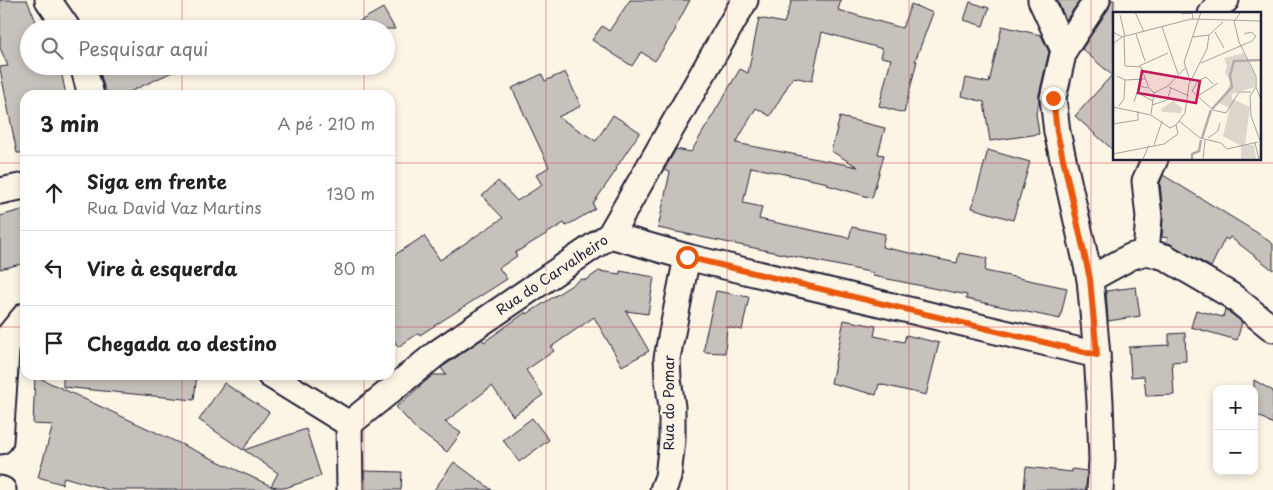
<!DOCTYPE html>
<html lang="pt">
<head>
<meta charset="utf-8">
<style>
	:root { --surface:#fff; --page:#f6f6f6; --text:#222; --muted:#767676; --line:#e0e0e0 }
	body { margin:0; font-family:"Playpen Sans",sans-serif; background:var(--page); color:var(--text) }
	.controls { position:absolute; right:15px; bottom:15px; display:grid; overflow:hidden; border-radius:10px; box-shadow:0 2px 8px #0003 }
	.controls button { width:45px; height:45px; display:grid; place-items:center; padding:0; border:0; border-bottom:1px solid var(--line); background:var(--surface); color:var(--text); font:25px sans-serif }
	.stop { position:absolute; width:15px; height:15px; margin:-11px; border:4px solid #ea580c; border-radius:50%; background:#fff }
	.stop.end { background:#ea580c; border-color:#fff; box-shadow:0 1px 5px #0008 }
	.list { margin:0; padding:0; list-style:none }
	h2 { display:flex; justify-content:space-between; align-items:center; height:65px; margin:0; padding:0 20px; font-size:21px }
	h2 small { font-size:16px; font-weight:400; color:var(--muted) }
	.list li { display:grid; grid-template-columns:32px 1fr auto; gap:15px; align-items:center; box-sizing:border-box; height:75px; padding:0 20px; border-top:1px solid var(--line) }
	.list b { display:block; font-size:19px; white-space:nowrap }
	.list p { margin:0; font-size:16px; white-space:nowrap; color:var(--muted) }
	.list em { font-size:16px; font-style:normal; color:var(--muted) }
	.icon { flex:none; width:28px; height:28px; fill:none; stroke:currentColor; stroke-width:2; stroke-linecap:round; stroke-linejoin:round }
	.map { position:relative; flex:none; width:1273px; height:490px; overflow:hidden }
	.search { position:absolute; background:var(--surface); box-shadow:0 2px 8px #0003; left:20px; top:20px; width:375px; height:55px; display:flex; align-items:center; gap:12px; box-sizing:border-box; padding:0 18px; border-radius:28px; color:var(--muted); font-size:19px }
	.panel { position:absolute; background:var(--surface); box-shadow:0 2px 8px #0003; left:20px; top:90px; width:375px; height:290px; border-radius:15px }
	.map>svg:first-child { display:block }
	.building { fill:#c6c1bb; stroke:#22223b }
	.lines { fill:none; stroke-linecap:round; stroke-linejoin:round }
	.minor-casing { stroke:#22223b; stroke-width:29 }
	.minor { stroke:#fcf5e5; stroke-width:25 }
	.route { stroke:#ea580c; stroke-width:6 }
	.grid { fill:none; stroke:#d1495b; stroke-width:1; stroke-opacity:0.55 }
	.labels { text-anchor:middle; stroke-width:5; stroke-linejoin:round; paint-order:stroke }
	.street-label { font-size:14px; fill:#22223b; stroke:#fcf5e5 }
	.inset-river { fill:none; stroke:#b2adab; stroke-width:2.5 }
	.inset-road { fill:none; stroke:#a5a1a1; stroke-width:1 }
	.view { fill:#c2185b; fill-opacity:0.15; stroke:#c2185b; stroke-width:2.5 }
	.inset-edge { fill:none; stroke:#22223b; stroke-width:2.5 }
</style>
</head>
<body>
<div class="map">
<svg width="1273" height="490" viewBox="0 0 1273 490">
	<rect width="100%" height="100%" fill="#fcf5e5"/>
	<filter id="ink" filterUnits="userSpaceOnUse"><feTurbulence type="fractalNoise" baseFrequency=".02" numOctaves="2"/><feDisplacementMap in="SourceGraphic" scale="10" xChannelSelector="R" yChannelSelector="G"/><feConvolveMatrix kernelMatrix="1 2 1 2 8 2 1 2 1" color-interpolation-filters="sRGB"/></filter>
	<g filter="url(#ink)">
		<g class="building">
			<polygon points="0,0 27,0 39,29 29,29 29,66 60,66 66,95 25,95 25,153 17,153 0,69 0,67 8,66 0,48"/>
			<polygon points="630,0 690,0 675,28 676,29 655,61 641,52 632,66 592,40 602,26 609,31"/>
			<polygon points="792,0 841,0 838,10 902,28 911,4 933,13 915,61 917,61 904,113 879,106 891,59 881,57 883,49 822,32 812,81 793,77 770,116 756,108 736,143 858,167 831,151 840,117 885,128 878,154 884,155 872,198 827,185 828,183 751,167 743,203 762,207 759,219 849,238 852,227 885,234 882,247 957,263 959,253 987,258 985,271 1067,288 1060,319 966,299 967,295 873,276 874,273 658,228 670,172 664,170 676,149 691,152 740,69 748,73 759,18 784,23"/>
			<polygon points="1057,0 1080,0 1066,20"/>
			<polygon points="1111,0 1114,0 1114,151 1075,116 1112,75 1082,49 1109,8"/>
			<polygon points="970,2 989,8 983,26 964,20"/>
			<polygon points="383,8 395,29 346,29"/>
			<polygon points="1002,26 1041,35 1049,52 1039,95 1039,103 1036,113 1039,134 990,141 984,102 962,96 966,78 989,83"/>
			<polygon points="112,66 185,66 123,95 108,95 104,87 100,72"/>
			<polygon points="565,72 581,106 558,117 596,141 613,115 640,132 616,168 617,169 593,204 595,209 566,226 564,223 515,253 517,256 499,268 507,279 420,335 419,333 398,347 390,334 390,258 424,236 440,260 503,218 482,196 498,181 517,201 542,185 536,175 549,167 512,88 542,74 545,81"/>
			<polygon points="988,150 1030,162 1013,220 972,208"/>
			<polygon points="1163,175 1256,232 1273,244 1273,270 1230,237 1228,240 1225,238 1211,267 1172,245 1166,242 1168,238 1162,237 1163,216 1160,183"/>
			<polygon points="25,209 25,263 0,269 0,216"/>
			<polygon points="599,271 620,274 620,271 654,277 648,314 626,311 649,351 622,366 594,317 551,347 554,351 526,370 543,395 513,416 492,386 445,422 461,433 447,452 416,429 396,407 433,375 446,375 441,368 482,339 484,342 526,312 527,314 581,279 586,280"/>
			<polygon points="1136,287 1140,316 1108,321 1106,291"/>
			<polygon points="716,291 749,297 742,330 727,327 725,353 704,352 705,339"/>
			<polygon points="1225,309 1242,322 1237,340 1191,327 1196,310 1223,317"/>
			<polygon points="844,320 876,326 874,336 904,342 906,335 939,343 926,395 879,384 876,395 831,383"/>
			<polygon points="1185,333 1186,361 1172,362 1174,395 1146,396 1144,376 1131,377 1129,347 1169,345 1169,334"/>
			<polygon points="63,375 197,375 194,400 63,387"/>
			<polygon points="35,376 271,486 278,473 244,450 306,429 321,476 285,488 271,486 280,490 108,490 64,477 62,484 38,477 53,425 33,424"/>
			<polygon points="1254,380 1273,391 1273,424 1254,413"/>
			<polygon points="224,383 269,412 243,450 199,420"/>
			<polygon points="532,418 549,440 519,462 503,440"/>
			<polygon points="454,462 492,490 434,490"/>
			<polygon points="1026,467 1072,472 1072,469 1087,471 1086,490 1024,490"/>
			<polygon points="364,471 402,472 401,490 364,490"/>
		</g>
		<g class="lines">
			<g class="minor-casing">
				<g id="minor">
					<polyline points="48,0 68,29"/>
					<polyline points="1041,0 1064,50"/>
					<polyline points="1097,0 1064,50 1053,98 1057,132 1090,279 1097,355 1100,402 1102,460 1100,490"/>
					<polyline points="1211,14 1216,7 1226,0"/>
					<polyline points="83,66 91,95"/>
					<polyline points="0,191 25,186"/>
					<polyline points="610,235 687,257 1097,355"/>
					<polyline points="1146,252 1149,217 1145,181 1155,159"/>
					<polyline points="1090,279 1130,257 1146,252 1165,257 1232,296 1273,329"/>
					<polyline points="270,375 349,424"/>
					<polyline points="349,424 437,353 610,235 745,0"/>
					<polyline points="349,424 350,490"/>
					<polyline points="0,441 7,338 25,316"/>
					<polyline points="0,489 3,490"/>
					<polyline points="663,490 668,477 672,440 672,407 668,379 667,358 687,257"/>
				</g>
			</g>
			<use href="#minor" class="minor"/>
		</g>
	</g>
	<g class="lines" filter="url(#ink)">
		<polyline class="route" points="687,257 1097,355 1090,279 1057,132 1053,98"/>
	</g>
	<path class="grid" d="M182,0V29M364,0V29M546,0V490M727,0V490M909,0V490M1091,0V490M182,66V95M364,66V95M0,163H25M390,163H1273M0,327H25M390,327H1273M182,375V490M364,375V490"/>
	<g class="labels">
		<g class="street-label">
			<text transform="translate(552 275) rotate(-34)" y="5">Rua do Carvalheiro</text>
			<text transform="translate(669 403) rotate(-90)" y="5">Rua do Pomar</text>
		</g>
	</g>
	<g transform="translate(1113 12)">
		<rect width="148" height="148" fill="#fcf5e5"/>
		<path d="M131,41L142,63V75L119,82V87L137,95L132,133H141L143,147H128V134L110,124L117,96L106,91L118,71L112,60L114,54L111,46ZM60,89L69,96L68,101L49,100L48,97Z" fill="#dcd6cc"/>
		<path class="inset-river" d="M99,97L119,75L117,64L121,49L148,48M89,126L98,98M79,147V142L86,139L88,128"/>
		<path class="inset-road" d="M22,0L31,20M128,0L121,9L126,30L143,64V75L148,88M68,2L79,1L80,7M7,3L12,24M49,15L65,62M0,20L9,25L0,32M102,20L111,36M23,22L32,49M9,25L78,7L148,9M11,25L12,54L28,55L36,76L41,81M80,25L96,23L110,10M88,51L139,29L143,24L138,20L131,22M26,54L55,41M4,64L12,68L32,67M77,69L71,50L88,0M56,75L76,84M143,75L137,84L138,104L148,131M79,79L100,98L113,101L126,80H138M79,79L85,69L93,65L100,72M25,81L40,89M41,81L55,74L72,56M85,84L105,71M21,90L26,74L35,76M39,93L54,88L58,76M6,94L11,87L12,68M0,95L38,103L57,116L63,113L72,101L76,72L94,37L96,23M38,102L41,81M66,109L87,126L108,131L114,137M0,112L25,108V99M95,126L105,119L107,111M142,131L146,147M41,133L49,109M114,137L145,130M0,142L51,132L65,122L63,113M30,147L36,133M90,147L92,128"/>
		<path class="view" d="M29,59L87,69L83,91L25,81Z"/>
		<rect width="148" height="148" class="inset-edge"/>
	</g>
</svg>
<div class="controls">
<button>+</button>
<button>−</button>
</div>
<div class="stop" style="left:687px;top:257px"></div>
<div class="stop end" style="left:1053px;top:98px"></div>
<div class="search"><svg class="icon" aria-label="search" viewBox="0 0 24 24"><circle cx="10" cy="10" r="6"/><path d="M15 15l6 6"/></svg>Pesquisar aqui</div>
<section class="panel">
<h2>3 min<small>A pé · 210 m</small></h2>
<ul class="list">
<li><svg class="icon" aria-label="ahead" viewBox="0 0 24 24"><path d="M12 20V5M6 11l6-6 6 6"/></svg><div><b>Siga em frente</b><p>Rua David Vaz Martins</p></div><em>130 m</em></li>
<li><svg class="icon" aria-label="left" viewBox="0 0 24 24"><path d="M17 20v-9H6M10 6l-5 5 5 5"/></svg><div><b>Vire à esquerda</b></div><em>80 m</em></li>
<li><svg class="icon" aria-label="arrive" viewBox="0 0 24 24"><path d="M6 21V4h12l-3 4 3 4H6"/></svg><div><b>Chegada ao destino</b></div></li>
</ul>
</section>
</div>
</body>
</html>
